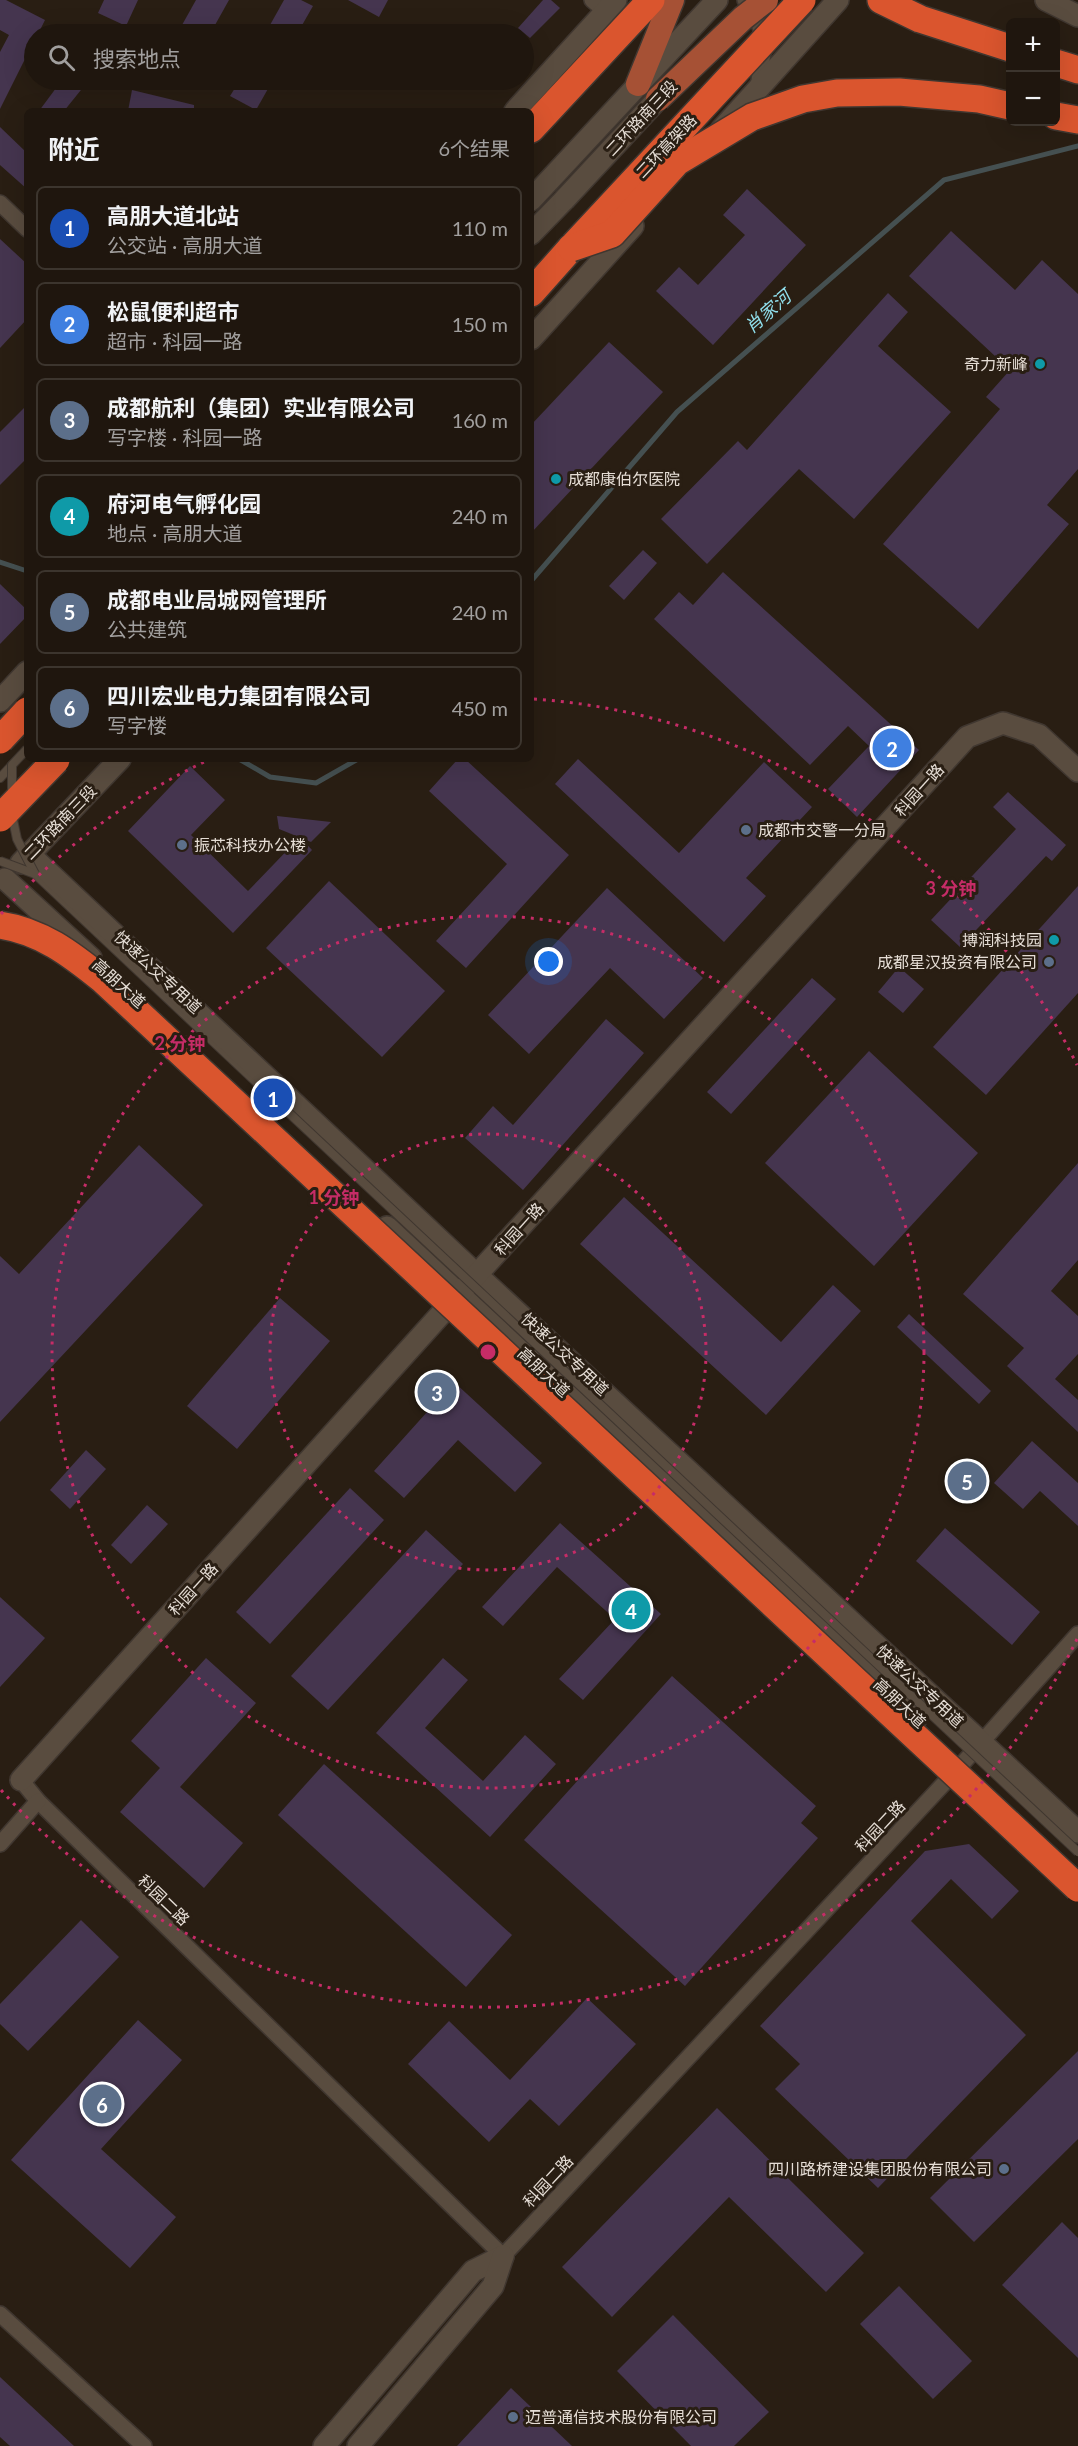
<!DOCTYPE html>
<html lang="zh">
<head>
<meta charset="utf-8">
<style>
	:root { --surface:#1f160e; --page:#271f17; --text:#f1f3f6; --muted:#a19f9e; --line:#3c352e; --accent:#ff8ebb }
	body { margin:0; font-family:Lato,"Noto Sans SC",sans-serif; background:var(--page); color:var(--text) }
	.controls { position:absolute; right:18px; top:18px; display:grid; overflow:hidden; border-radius:9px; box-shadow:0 6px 24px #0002 }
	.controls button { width:54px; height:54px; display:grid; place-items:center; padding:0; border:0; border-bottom:2px solid var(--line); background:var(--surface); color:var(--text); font:30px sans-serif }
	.you { position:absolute; left:549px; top:962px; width:21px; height:21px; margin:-15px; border:4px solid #fff; border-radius:50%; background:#1a73e8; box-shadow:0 0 0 9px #1a73e833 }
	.badge { display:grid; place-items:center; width:39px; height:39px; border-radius:50%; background:var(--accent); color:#fff; font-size:20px; font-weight:700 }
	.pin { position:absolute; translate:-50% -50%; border:3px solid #fff; box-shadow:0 2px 6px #0006 }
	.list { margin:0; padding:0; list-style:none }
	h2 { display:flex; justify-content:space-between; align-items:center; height:78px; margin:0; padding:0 24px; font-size:26px }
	h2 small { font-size:20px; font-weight:400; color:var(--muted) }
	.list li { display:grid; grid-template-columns:39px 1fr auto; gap:18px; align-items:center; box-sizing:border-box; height:84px; margin:0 12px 12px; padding:0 12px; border:2px solid var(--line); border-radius:9px }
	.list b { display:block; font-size:22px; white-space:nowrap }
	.list p { margin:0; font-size:20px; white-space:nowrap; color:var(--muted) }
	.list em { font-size:20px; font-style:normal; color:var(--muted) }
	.icon { flex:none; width:33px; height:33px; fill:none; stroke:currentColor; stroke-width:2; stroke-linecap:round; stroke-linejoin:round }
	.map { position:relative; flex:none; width:1078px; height:2446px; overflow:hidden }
	.search { position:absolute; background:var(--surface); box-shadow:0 6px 24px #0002; left:24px; top:24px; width:510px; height:66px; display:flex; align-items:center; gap:15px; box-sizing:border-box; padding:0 21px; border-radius:33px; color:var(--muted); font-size:22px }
	.panel { position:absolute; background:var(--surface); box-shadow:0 6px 24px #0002; left:24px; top:108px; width:510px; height:654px; border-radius:9px }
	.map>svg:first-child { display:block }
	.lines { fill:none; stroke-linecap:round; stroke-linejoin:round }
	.stream { stroke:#455051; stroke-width:5 }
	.building { fill:#45354f }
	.lane-casing { stroke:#403730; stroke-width:10 }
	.street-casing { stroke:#403730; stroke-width:18 }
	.secondary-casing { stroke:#403730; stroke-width:24 }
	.primary-casing { stroke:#403730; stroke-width:27 }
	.highway-casing { stroke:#403730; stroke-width:30 }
	.lane { stroke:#594c3f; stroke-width:8 }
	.street { stroke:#594c3f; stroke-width:15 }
	.secondary { stroke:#594c3f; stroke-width:21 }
	.primary { stroke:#a65135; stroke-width:24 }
	.highway { stroke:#da552e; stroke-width:27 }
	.lane-bridge-casing { stroke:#403730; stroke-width:10; stroke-linecap:butt }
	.secondary-bridge-casing { stroke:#403730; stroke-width:24; stroke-linecap:butt }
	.primary-bridge-casing { stroke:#403730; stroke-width:27; stroke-linecap:butt }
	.highway-bridge-casing { stroke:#403730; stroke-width:30; stroke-linecap:butt }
	.lane-bridge { stroke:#594c3f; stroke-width:8 }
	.secondary-bridge { stroke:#594c3f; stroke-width:21 }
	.primary-bridge { stroke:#a65135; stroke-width:24 }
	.highway-bridge { stroke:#da552e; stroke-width:27 }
	.ring { fill:none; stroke:#c62c67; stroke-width:3; stroke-dasharray:3 6 }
	.culture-dot { fill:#0f9aa8; stroke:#291e13; stroke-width:2 }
	.service-dot { fill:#5c6f8a; stroke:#291e13; stroke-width:2 }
	.labels { text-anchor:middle; stroke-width:6; stroke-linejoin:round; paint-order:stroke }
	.street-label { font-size:16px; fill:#e5ddd5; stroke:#291e13 }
	.poi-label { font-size:16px; fill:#e5ddd5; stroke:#291e13; text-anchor:end }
	.water-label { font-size:18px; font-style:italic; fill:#90dfec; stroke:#291e13 }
	.centre { fill:#c62c67; stroke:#291e13; stroke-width:3 }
	.ring-label { font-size:18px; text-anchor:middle; font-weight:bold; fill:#c62c67; stroke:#291e13; stroke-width:6; stroke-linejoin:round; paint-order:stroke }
</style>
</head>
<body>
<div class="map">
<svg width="1078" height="2446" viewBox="0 0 1078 2446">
	<rect width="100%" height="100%" fill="#291e13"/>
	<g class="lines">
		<g class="stream">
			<polyline points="0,562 27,571"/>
			<polyline points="531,581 677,412 944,180 1078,146"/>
			<polyline points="239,759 270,777 316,783 358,759"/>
		</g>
	</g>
	<g class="building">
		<polygon points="0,0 6,0 45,20 38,34 34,34 34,41 0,109 0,52 9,35 0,30"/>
		<polygon points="104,0 138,0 126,26 98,13"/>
		<polygon points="196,0 229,0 210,34 177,34"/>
		<polygon points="284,0 301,0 313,6 297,34 265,34"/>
		<polygon points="348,0 388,0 379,17"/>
		<polygon points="543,0 551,0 560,8 530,38 518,28"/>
		<polygon points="62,80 89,80 64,111 39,111"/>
		<polygon points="240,80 273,80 256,110 230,96"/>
		<polygon points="132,90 194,105 194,111 128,111"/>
		<polygon points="0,127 27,153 27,189 0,165"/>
		<polygon points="747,189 806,245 713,345 656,291 679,267 698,285 745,235 723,215"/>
		<polygon points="951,231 1015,290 1042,260 1078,294 1078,469 1047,505 1069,524 978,629 883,544 1000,409 986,397 1010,370 909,276"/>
		<polygon points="0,239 27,264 27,319 0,348"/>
		<polygon points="888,293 908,312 878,346 951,412 854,519 799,469 707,564 661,519 738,441 747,450"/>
		<polygon points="609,342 663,392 531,533 531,425"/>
		<polygon points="27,405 27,458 0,485 0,432"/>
		<polygon points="643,550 657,563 624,600 609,586"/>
		<polygon points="723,572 919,750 857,817 828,789 869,746 848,726 810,765 654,619 679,592 693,605"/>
		<polygon points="0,584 27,610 27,616 0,644"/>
		<polygon points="458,759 465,759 569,855 466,968 436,941 507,864 429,791"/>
		<polygon points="578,759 679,853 764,762 812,807 746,878 766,896 724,942 555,784"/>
		<polygon points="190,766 225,800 191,835 248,891 300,837 312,850 233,933 128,831"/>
		<polygon points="1008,792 1066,845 1052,861 1046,856 960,947 931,920 1016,829 993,807"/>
		<polygon points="277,816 331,822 311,842 279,829"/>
		<polygon points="329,881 445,991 382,1057 266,948"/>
		<polygon points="1078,886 1078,993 986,1095 933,1047"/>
		<polygon points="607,888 703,978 664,1019 610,968 529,1054 488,1015"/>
		<polygon points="899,967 924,989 903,1013 878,992"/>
		<polygon points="812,978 836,999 731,1114 707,1092"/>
		<polygon points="606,1019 644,1053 523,1190 465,1138 493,1106 513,1125"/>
		<polygon points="869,1051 978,1153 874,1266 765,1163"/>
		<polygon points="139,1145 203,1205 0,1422 0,1256 19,1274"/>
		<polygon points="1078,1163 1078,1260 1051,1291 1078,1316 1078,1354 1055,1379 1078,1400 1078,1432 1007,1366 1024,1348 963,1294"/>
		<polygon points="624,1197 781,1342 833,1285 861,1311 766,1415 580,1244"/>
		<polygon points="280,1298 330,1341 237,1449 187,1406"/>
		<polygon points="909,1314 991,1391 979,1404 897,1327"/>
		<polygon points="454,1382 542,1463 515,1492 458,1440 404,1498 374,1471"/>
		<polygon points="1032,1441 1078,1483 1078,1526 1040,1491 1023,1509 994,1483"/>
		<polygon points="86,1450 106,1469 70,1509 50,1490"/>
		<polygon points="350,1488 384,1520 270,1644 236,1612"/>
		<polygon points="147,1505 168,1524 131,1564 111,1545"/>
		<polygon points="560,1523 661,1614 583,1700 559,1679 615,1619 557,1567 503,1626 482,1607"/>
		<polygon points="945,1528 1040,1612 1012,1645 916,1561"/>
		<polygon points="426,1530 463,1564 328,1710 291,1676"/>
		<polygon points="0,1597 45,1638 0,1687"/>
		<polygon points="206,1658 256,1703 180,1787 243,1843 204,1888 120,1812 160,1768 131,1741"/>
		<polygon points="443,1658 468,1680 425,1728 483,1781 525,1735 556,1764 490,1837 376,1733"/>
		<polygon points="672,1676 816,1806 801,1823 818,1838 685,1986 524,1840"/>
		<polygon points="324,1764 512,1935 466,1987 278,1815"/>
		<polygon points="969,1844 1019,1891 992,1919 951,1879 911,1921 1026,2035 878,2188 775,2089 800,2064 760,2026 925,1851"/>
		<polygon points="81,1920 119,1957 28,2051 0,2024 0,2004"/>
		<polygon points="587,1998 636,2044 559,2126 530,2099 489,2142 408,2064 449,2021 510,2080"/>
		<polygon points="138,2020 182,2060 101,2149 176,2217 130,2268 11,2160"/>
		<polygon points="1078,2051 1078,2139 974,2242 930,2198"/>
		<polygon points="717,2108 864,2253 826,2292 729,2197 612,2317 562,2267"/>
		<polygon points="1062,2222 1078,2238 1078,2358 1002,2285"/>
		<polygon points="899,2286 972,2361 933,2399 860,2324"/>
		<polygon points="673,2315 769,2412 734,2446 691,2446 617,2371"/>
		<polygon points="0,2377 74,2446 10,2446 0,2437"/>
		<polygon points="511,2388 572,2446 457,2446"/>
	</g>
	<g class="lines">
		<g class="lane-casing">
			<g id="lane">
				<polyline points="0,778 12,765"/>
				<polyline points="35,874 273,1098"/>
			</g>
		</g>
		<g class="street-casing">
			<g id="street">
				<polyline points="592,0 605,11"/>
				<path d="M745,0C771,35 763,48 758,88"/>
				<polyline points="0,203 27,229"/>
				<polyline points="21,1780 38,1801 503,2256 963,1763 1078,1634"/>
				<polyline points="0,1844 38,1801"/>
				<polyline points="0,2314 144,2446"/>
			</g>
		</g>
		<g class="secondary-casing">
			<g id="secondary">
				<polyline points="1046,0 1078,16"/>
				<polyline points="515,111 616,0"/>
				<polyline points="721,130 838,0"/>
				<polyline points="531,200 717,0"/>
				<polyline points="531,234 564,200"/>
				<polyline points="531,339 633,226"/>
				<polyline points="0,701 27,672"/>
				<polyline points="29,854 477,1275 1078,1832"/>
				<polyline points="21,863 120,759"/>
				<polyline points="5,879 91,958"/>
				<polyline points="387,1227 916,1719"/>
				<polyline points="21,1780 460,1293 967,737 1003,723 1039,735 1078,771"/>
				<polyline points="324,2446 473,2271 503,2256"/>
				<polyline points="358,2446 493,2286 503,2256"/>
			</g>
		</g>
		<g class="primary-casing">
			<polyline id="primary" points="638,84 672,0"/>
		</g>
		<g class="highway-casing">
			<g id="highway">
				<polyline points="881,0 920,19 1010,48"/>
				<polyline points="1056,63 1078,70"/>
				<polyline points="1056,116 1078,120"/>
				<polyline points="531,129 651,0"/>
				<polyline points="531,293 571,248"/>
			</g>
		</g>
		<use href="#lane" class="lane"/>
		<use href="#street" class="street"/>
		<use href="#secondary" class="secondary"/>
		<use href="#primary" class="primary"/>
		<use href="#highway" class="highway"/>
		<g class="lane-bridge-casing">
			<g id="lane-bridge">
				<polyline points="12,794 12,765 27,749"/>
				<polyline points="12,815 17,839 35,874"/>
				<polyline points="0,861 35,874"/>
				<polyline points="273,1098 1078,1852"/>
			</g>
		</g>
		<g class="secondary-bridge-casing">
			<polyline id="secondary-bridge" points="564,200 670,86"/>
		</g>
		<g class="primary-bridge-casing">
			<polyline id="primary-bridge" points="658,99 743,18 766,0"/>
		</g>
		<g class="highway-bridge-casing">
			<g id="highway-bridge">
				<polyline points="574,245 802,0"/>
				<polyline points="571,248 612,234 677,162 752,117 803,99 837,93 899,92 979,99 1010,106"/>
				<polyline points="0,740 27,711"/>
				<polyline points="0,818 56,760"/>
				<path d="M0,925C41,931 71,954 103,980L1078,1888"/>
			</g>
		</g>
		<use href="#lane-bridge" class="lane-bridge"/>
		<use href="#secondary-bridge" class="secondary-bridge"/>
		<use href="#primary-bridge" class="primary-bridge"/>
		<use href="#highway-bridge" class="highway-bridge"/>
	</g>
	<g class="ring">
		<circle cx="488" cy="1352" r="218"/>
		<circle cx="488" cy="1352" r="436"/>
		<path d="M1077 1639A655 655 0 0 1 1 1790M1 914A655 655 0 0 1 206 761M534 699A655 655 0 0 1 1077 1065"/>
	</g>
	<g class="culture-dot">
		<circle cx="1040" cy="364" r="6"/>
		<circle cx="556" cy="479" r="6"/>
		<circle cx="1054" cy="940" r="6"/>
	</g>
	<g class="service-dot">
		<circle cx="746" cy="830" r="6"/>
		<circle cx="182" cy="845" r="6"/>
		<circle cx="1049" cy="962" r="6"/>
		<circle cx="1004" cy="2169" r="6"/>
		<circle cx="513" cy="2417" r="6"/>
	</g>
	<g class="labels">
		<g class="street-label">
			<text transform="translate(641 118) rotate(-47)" y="6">二环路南三段</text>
			<text transform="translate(666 146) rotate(-47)" y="6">二环高架路</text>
			<text transform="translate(919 790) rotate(-48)" y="6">科园一路</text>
			<text transform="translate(60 822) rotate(-46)" y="6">二环路南三段</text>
			<text transform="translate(158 972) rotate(43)" y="6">快速公交专用道</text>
			<text transform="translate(119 983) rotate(42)" y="6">高朋大道</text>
			<text transform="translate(519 1229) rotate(-48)" y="6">科园一路</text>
			<text transform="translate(565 1354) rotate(43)" y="6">快速公交专用道</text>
			<text transform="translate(544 1372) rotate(43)" y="6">高朋大道</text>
			<text transform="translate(193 1589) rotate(-48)" y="6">科园一路</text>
			<text transform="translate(920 1686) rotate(43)" y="6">快速公交专用道</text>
			<text transform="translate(900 1703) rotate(43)" y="6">高朋大道</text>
			<text transform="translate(880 1826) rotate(-47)" y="6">科园二路</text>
			<text transform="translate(164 1900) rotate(44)" y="6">科园二路</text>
			<text transform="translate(548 2181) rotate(-47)" y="6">科园二路</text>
		</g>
		<g class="poi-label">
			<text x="1028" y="370">奇力新峰</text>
			<text x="568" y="485" text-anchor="start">成都康伯尔医院</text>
			<text x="758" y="836" text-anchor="start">成都市交警一分局</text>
			<text x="194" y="851" text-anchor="start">振芯科技办公楼</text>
			<text x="1042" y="946">搏润科技园</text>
			<text x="1037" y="968">成都星汉投资有限公司</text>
			<text x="992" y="2175">四川路桥建设集团股份有限公司</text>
			<text x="525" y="2423" text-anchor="start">迈普通信技术股份有限公司</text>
		</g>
		<g class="water-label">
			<text transform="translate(768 312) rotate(-41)" y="6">肖家河</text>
		</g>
	</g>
	<circle cx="488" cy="1352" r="9" class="centre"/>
	<g class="ring-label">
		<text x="951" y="895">3 分钟</text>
		<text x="180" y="1050">2 分钟</text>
		<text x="334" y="1204">1 分钟</text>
	</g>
</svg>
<div class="controls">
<button>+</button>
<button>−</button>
</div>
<div class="you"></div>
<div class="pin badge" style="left:273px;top:1098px;background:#1a4fb4">1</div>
<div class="pin badge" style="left:892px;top:748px;background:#3f7fe0">2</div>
<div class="pin badge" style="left:437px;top:1392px;background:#5c6f8a">3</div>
<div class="pin badge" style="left:631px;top:1610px;background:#0f9aa8">4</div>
<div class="pin badge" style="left:967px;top:1481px;background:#5c6f8a">5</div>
<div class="pin badge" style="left:102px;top:2104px;background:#5c6f8a">6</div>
<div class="search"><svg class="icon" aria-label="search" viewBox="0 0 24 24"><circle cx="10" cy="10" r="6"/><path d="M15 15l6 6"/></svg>搜索地点</div>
<section class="panel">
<h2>附近<small>6个结果</small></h2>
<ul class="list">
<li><span class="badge" style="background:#1a4fb4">1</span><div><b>高朋大道北站</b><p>公交站 · 高朋大道</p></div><em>110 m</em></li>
<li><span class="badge" style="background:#3f7fe0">2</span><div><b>松鼠便利超市</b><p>超市 · 科园一路</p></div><em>150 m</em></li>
<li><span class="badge" style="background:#5c6f8a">3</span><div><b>成都航利（集团）实业有限公司</b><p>写字楼 · 科园一路</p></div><em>160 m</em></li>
<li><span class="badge" style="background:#0f9aa8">4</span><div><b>府河电气孵化园</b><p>地点 · 高朋大道</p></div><em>240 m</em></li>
<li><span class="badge" style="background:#5c6f8a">5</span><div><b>成都电业局城网管理所</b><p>公共建筑</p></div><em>240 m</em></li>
<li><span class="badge" style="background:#5c6f8a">6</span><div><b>四川宏业电力集团有限公司</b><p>写字楼</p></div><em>450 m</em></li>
</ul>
</section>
</div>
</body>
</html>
